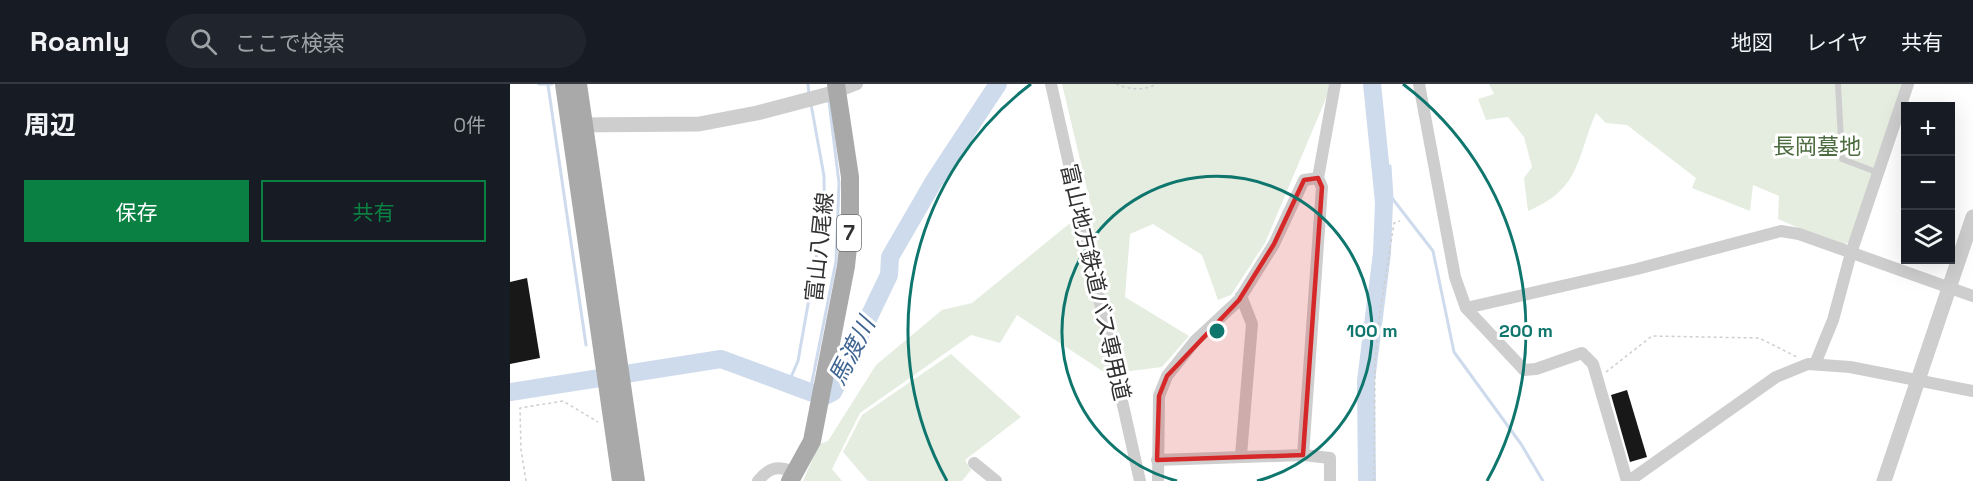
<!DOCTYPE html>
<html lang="ja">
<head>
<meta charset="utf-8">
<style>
	:root { --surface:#171b24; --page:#20242c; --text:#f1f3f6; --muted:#9ea1a6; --line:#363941; --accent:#0b8043 }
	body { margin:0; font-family:"Space Grotesk","Noto Sans JP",sans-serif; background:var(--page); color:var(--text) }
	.controls { position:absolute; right:18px; top:18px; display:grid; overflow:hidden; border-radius:0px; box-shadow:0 6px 24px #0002 }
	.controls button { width:54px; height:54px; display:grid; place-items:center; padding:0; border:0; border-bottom:2px solid var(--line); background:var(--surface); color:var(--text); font:30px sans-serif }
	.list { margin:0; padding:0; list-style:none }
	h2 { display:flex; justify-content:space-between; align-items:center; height:78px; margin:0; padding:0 24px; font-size:26px }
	h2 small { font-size:20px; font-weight:400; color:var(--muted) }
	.actions { display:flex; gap:12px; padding:18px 24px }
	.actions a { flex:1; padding:14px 0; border:2px solid var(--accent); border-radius:0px; text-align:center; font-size:21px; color:var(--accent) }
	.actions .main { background:var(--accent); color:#fff }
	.icon { flex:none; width:33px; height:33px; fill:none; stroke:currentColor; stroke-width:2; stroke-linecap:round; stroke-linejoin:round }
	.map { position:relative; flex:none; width:1463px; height:397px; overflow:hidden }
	header { display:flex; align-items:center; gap:36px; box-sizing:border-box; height:84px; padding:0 30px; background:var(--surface); border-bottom:2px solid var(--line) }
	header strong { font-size:28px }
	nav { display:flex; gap:33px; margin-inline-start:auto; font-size:21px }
	.search { width:420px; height:54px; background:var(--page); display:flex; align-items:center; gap:15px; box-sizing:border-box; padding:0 21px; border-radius:33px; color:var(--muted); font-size:22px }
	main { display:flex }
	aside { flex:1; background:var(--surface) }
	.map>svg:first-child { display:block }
	.green { fill:#e5ede0 }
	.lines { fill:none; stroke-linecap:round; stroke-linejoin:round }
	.stream { stroke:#cedbec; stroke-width:3 }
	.river { stroke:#cedbec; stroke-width:18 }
	.building { fill:#181818 }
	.path { stroke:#cecece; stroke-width:1.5; stroke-dasharray:3 3; stroke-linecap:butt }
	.service { stroke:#cecece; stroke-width:6 }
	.minor { stroke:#cecece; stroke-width:12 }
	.tertiary { stroke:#cecece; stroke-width:15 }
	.primary { stroke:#a9a9a9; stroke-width:18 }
	.marked { fill:#d62828; fill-opacity:0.2; stroke:#d62828; stroke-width:4.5; stroke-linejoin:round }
	.ring { fill:none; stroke:#0f766e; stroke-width:3 }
	.labels { text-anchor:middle; stroke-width:6; stroke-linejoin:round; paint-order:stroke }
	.shield { fill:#fff; stroke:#6f6f6f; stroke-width:1.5 }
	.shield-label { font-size:21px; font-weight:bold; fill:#313131 }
	.park-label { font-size:22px; fill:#4d6c40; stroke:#fff }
	.street-label { font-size:22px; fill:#313131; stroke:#fff }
	.water-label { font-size:24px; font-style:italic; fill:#416592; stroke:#fff }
	.centre { fill:#0f766e; stroke:#fff; stroke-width:3 }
	.ring-label { font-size:18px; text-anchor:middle; font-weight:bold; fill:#0f766e; stroke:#fff; stroke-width:6; stroke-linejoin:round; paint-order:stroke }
</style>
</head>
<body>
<header>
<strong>Roamly</strong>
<div class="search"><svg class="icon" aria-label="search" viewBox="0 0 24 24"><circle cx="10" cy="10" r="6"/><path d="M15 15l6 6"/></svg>ここで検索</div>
<nav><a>地図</a><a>レイヤ</a><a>共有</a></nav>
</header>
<main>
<aside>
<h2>周辺<small>0件</small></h2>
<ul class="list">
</ul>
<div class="actions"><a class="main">保存</a><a>共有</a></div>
</aside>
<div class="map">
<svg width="1463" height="397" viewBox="0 0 1463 397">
	<rect width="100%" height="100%" fill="#fff"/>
	<g class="green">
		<polygon points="552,0 819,0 817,12 755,159 721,211 708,216 692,171 643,140 620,150 615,213 679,252 652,283 597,290 507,231 490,259 461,251 350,329 322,385 332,397 293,397 309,360 318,357 366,281 432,226 462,219 581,122"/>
		<path d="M979,0H1394L1340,158L1330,162L1268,135L1269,112L1243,101L1240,127L1182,104L1186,94L1117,41L1096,39L1086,29C1066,75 1071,105 1018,127L1014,94L1022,83L1014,53L998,33L976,36L968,15L984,10Z"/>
		<polygon points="441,270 511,333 455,376 461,386 452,397 358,397 333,368 352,331"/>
	</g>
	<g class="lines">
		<g class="stream">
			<polyline points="29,0 42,0"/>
			<polyline points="298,0 299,10"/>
			<polyline points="38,1 76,261"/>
			<polyline points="870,82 880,82 882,114 923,167 944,268 1011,360 1033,397"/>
			<polyline points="278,300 288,277 309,158 315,154 314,92 301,20"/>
			<polyline points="300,308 326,177 329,99 319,17"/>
		</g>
		<g class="river">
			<polyline points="0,308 211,275 300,308 315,312 323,308 379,191 380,173 424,97 488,0"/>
			<polyline points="857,397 856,297 872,169 874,118 862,0"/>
		</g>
	</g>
	<g class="building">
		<polygon points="17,194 30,274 0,280 0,198"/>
		<polygon points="1117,306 1137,373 1120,378 1101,311"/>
	</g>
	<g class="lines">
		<g class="path">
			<path d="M606,0C620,6 633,7 647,0"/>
			<polyline points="1096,288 1142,252 1249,254 1287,273"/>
			<polyline points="16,397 11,366 10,324 53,317 88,338"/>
			<polyline points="864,397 865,278 869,235 884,139 890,137"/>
		</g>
		<polyline class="service" points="1328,0 1332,75 1369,89"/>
		<g class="minor">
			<polyline points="541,0 630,397"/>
			<polyline points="909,0 945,193 956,224 1014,286 1026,285 1072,269 1083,280 1117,397"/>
			<polyline points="327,8 347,0"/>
			<polyline points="956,224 1127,185 1271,147 1289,150 1463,212"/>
			<polyline points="1305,280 1323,236 1341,169 1398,0"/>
			<polyline points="731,371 742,240 731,212"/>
			<polyline points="793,371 820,374 820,397"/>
			<polyline points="647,376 793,371 812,103 808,94 825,0"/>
			<polyline points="464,379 486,397"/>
			<path d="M248,397C260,382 268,382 285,388"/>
			<polyline points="648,397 649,312 657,292 685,257 729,216 764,160 794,96 808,94"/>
			<polyline points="1119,397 1266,293 1298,280 1340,283 1463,307"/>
		</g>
		<g class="tertiary">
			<polyline points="63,41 189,40 247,29 327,8"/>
			<polyline points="1374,397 1463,133"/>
		</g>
		<g class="primary">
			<polyline points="54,0 111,397"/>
			<polyline points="68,0 126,397"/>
			<polyline points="280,397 302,357 336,182 340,145 340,93 326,0"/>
		</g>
	</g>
	<path class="marked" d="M808,94L812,103L793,371L647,376L649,312L657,292L729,216L764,160L794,96Z"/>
	<g class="ring">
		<path d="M667 397A155 155 0 1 1 747 397"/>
		<path d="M437 397A309 309 0 0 1 521 0M893 0A309 309 0 0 1 977 397"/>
	</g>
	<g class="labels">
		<rect class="shield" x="327" y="131" width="24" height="36" rx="4.5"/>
		<g class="shield-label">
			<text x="339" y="156">7</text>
		</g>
		<g class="park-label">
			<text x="1307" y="70">長岡墓地</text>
		</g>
		<g class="street-label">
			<text transform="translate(309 163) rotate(-84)" y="8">富山八尾線</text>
			<text transform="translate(586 198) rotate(77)" y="8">富山地方鉄道バス専用道</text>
		</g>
		<g class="water-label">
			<text transform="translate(342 267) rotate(-63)" y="8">馬渡川</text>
		</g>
	</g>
	<circle cx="707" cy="247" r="9" class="centre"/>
	<g class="ring-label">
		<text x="862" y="253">100 m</text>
		<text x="1016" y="253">200 m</text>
	</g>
</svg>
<div class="controls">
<button>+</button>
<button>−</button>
<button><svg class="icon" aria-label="layers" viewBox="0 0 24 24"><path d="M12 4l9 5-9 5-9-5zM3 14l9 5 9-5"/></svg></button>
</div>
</div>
</main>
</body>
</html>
